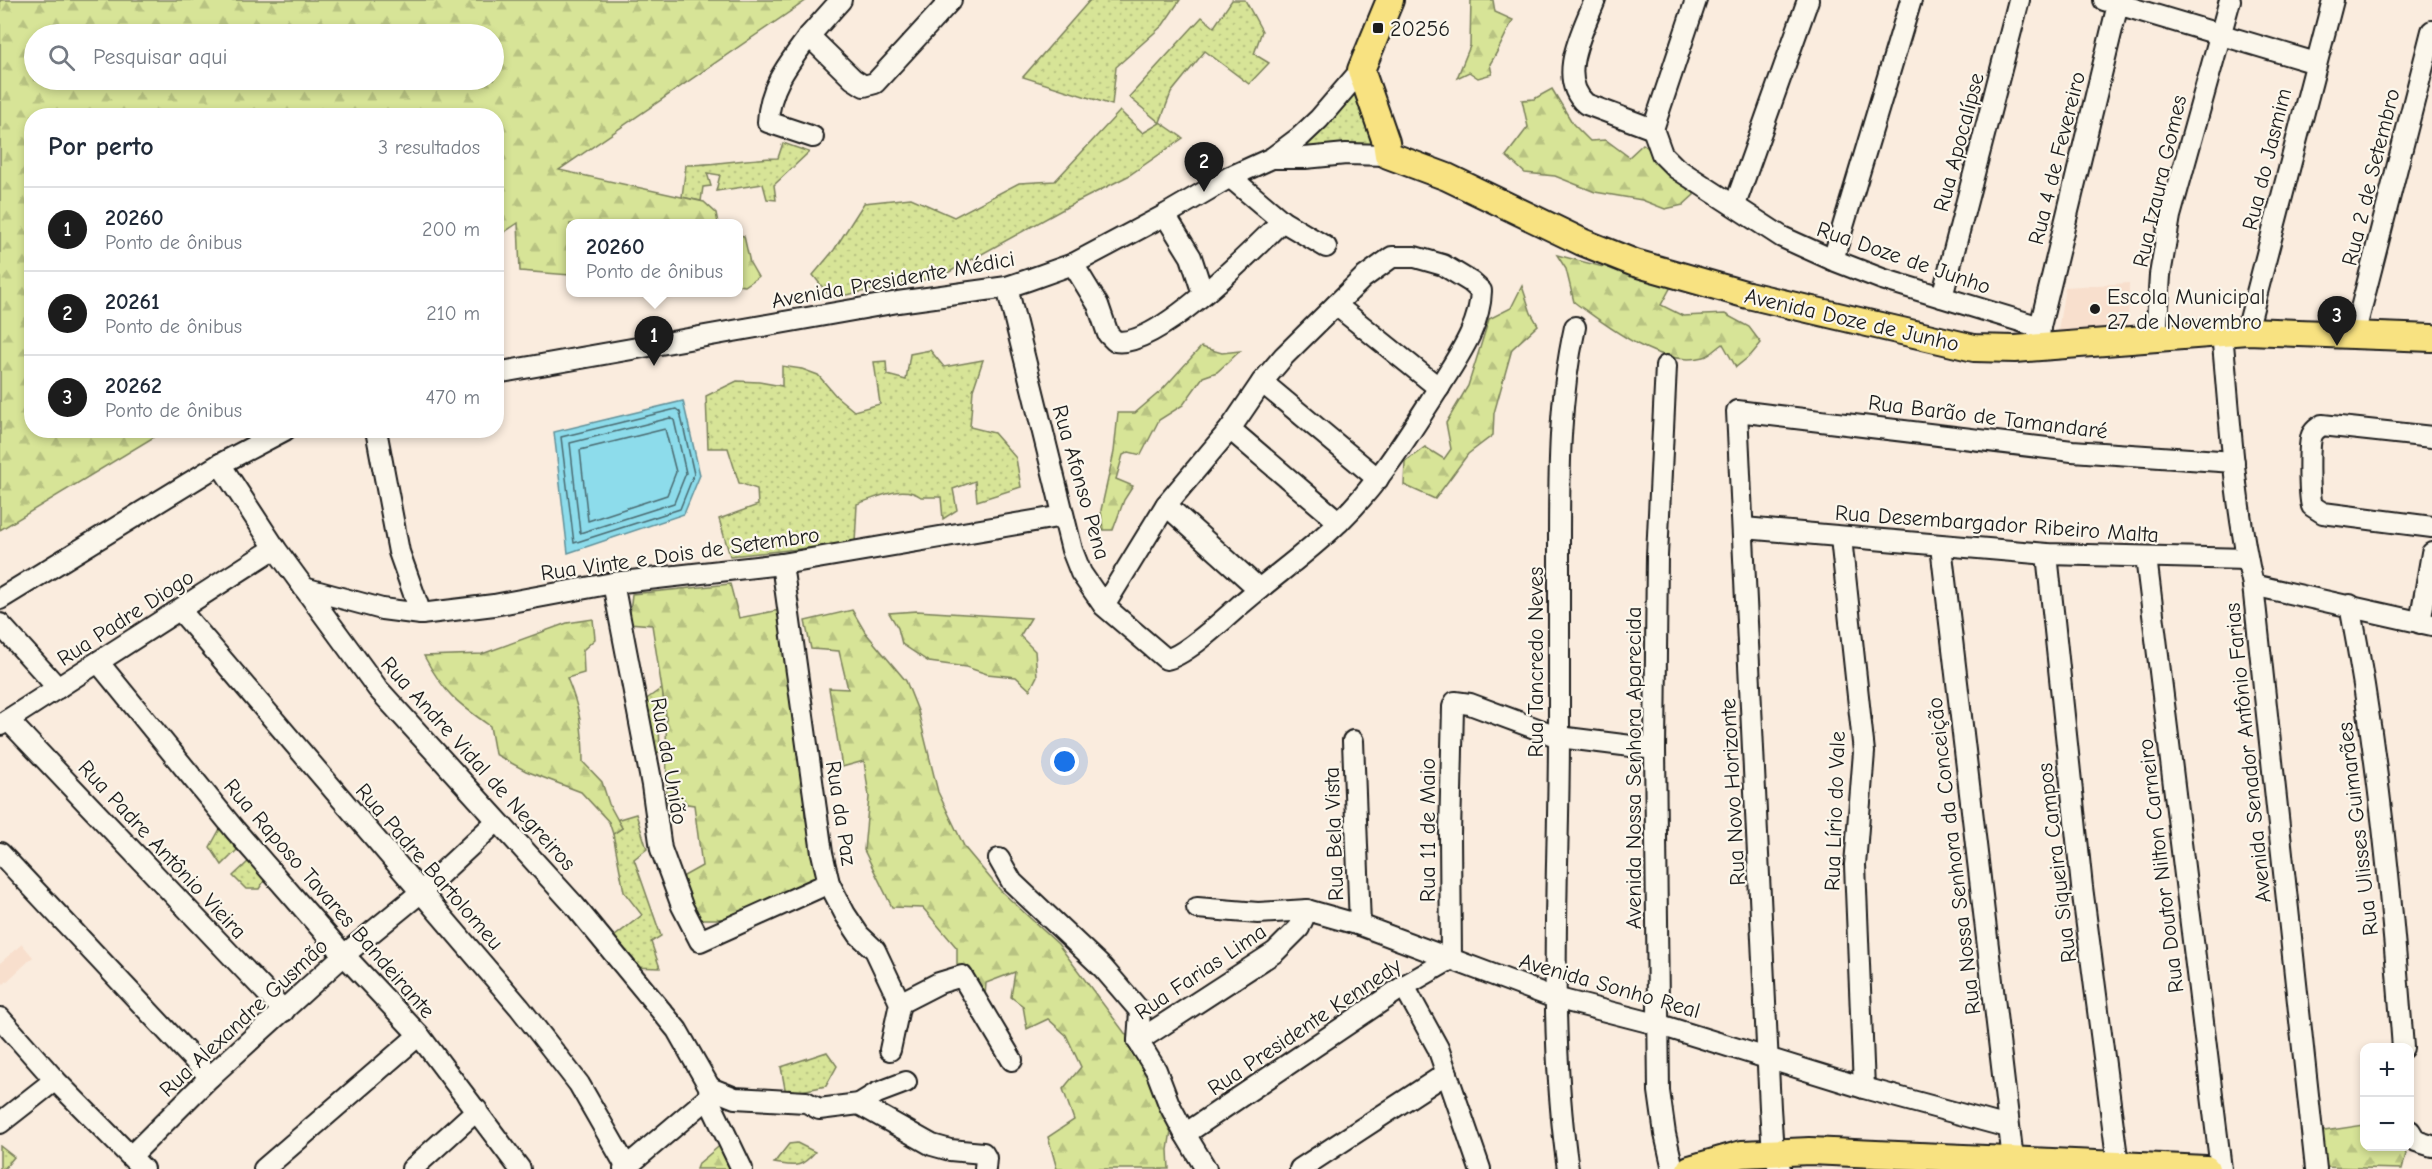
<!DOCTYPE html>
<html lang="pt">
<head>
<meta charset="utf-8">
<style>
	:root { --surface:#fff; --page:#f6f6f7; --text:#1f2937; --muted:#747a83; --line:#e0e1e3; --accent:#1c1c1c }
	body { margin:0; font-family:"Comic Neue",sans-serif; background:var(--page); color:var(--text) }
	.controls { position:absolute; right:18px; bottom:18px; display:grid; overflow:hidden; border-radius:12px; box-shadow:0 3px 9px #0003 }
	.controls button { width:54px; height:54px; display:grid; place-items:center; padding:0; border:0; border-bottom:2px solid var(--line); background:var(--surface); color:var(--text); font:30px sans-serif }
	.you { position:absolute; left:1065px; top:762px; width:21px; height:21px; margin:-15px; border:4px solid #fff; border-radius:50%; background:#1a73e8; box-shadow:0 0 0 9px #1a73e833 }
	.badge { display:grid; place-items:center; width:39px; height:39px; border-radius:50%; background:var(--accent); color:#fff; font-size:20px; font-weight:700 }
	.pin { position:absolute; translate:-50% -50px; filter:drop-shadow(0 2px 3px #0008) }
	.pin::after { content:''; position:absolute; top:32px; width:21px; height:18px; background:inherit; clip-path:polygon(0 0,100% 0,50% 100%) }
	.popup { position:absolute; left:566px; top:219px; width:177px; height:78px; box-sizing:border-box; display:grid; place-content:center; border-radius:12px; background:var(--surface); filter:drop-shadow(0 2px 4px #0005); font-size:20px; white-space:nowrap; color:var(--muted) }
	.popup b { font-size:22px; color:var(--text) }
	.popup::after { content:''; position:absolute; left:50%; top:100%; margin-left:-12px; border:12px solid transparent; border-top-color:var(--surface) }
	.list { margin:0; padding:0; list-style:none }
	h2 { display:flex; justify-content:space-between; align-items:center; height:78px; margin:0; padding:0 24px; font-size:26px }
	h2 small { font-size:20px; font-weight:400; color:var(--muted) }
	.list li { display:grid; grid-template-columns:39px 1fr auto; gap:18px; align-items:center; box-sizing:border-box; height:84px; padding:0 24px; border-top:2px solid var(--line) }
	.list b { display:block; font-size:22px; white-space:nowrap }
	.list p { margin:0; font-size:20px; white-space:nowrap; color:var(--muted) }
	.list em { font-size:20px; font-style:normal; color:var(--muted) }
	.icon { flex:none; width:33px; height:33px; fill:none; stroke:currentColor; stroke-width:2; stroke-linecap:round; stroke-linejoin:round }
	.map { position:relative; flex:none; width:2432px; height:1169px; overflow:hidden }
	.search { position:absolute; background:var(--surface); box-shadow:0 3px 9px #0003; left:24px; top:24px; width:480px; height:66px; display:flex; align-items:center; gap:15px; box-sizing:border-box; padding:0 21px; border-radius:33px; color:var(--muted); font-size:22px }
	.panel { position:absolute; background:var(--surface); box-shadow:0 3px 9px #0003; left:24px; top:108px; width:480px; height:330px; border-radius:24px }
	.map>svg:first-child { display:block }
	.built { fill:#f8dfcd }
	.green { fill:url(#green-dots); stroke:#7a805a; stroke-width:1.5 }
	.forest { fill:url(#forest-firs); stroke:#7a805a; stroke-width:1.5; fill-rule:evenodd }
	.water { fill:#8ddceb; stroke:#608f98; stroke-width:1.5 }
	.lines { fill:none; stroke-linecap:round; stroke-linejoin:round }
	.shore { stroke:#49696f; stroke-width:1.5 }
	.minor-casing { stroke:#1c1c1c; stroke-width:24 }
	.major-casing { stroke:#1c1c1c; stroke-width:30 }
	.minor { stroke:#fbf7ec; stroke-width:20 }
	.major { stroke:#f8e281; stroke-width:26 }
	.poi-dot { fill:#1c1c1c; stroke:#fbf7ec; stroke-width:2 }
	.labels { text-anchor:middle; stroke-width:4.5; stroke-linejoin:round; paint-order:stroke }
	.poi-label { font-size:22px; fill:#1c1c1c; stroke:#fbf7ec; text-anchor:start }
	.street-label { font-size:22px; fill:#1c1c1c; stroke:#fbf7ec }
</style>
</head>
<body>
<div class="map">
<svg width="2432" height="1169" viewBox="0 0 2432 1169">
	<defs>
		<pattern id="green-dots" width="8" height="8" patternUnits="userSpaceOnUse" patternTransform="scale(1.5)"><rect width="8" height="8" fill="#d7e497"/><path d="M2 2h.1M6 6h.1" fill="none" stroke="#b8c382" stroke-width="1.8" stroke-linecap="round"/></pattern>
		<pattern id="forest-firs" width="22" height="20" patternUnits="userSpaceOnUse" patternTransform="scale(1.5)"><rect width="22" height="20" fill="#d7e497"/><path d="M5 1l3.5 6h-7zM16 11l3.5 6h-7z" fill="#b8c382"/></pattern>
	</defs>
	<rect width="100%" height="100%" fill="#faecde"/>
	<filter id="ink" filterUnits="userSpaceOnUse"><feTurbulence type="fractalNoise" baseFrequency=".0167" numOctaves="2"/><feDisplacementMap in="SourceGraphic" scale="12" xChannelSelector="R" yChannelSelector="G"/><feConvolveMatrix kernelMatrix="1 2 1 2 8 2 1 2 1" color-interpolation-filters="sRGB"/></filter>
	<g filter="url(#ink)">
		<g class="built">
			<polygon points="2129,283 2128,330 2058,331 2065,287"/>
			<polygon points="22,944 33,957 4,984 0,980 0,963"/>
		</g>
		<g class="green">
			<polygon points="1090,0 1180,0 1163,25 1116,67 1112,105 1023,77"/>
			<polygon points="1232,0 1245,0 1262,31 1254,54 1269,63 1249,84 1205,51 1171,93 1160,122 1183,138 1128,176 1067,207 942,276 831,298 813,275 834,250 864,203 911,198 954,217 1019,183 1055,181 1120,111 1143,133 1160,123 1129,97 1202,17 1214,27"/>
			<polygon points="1362,73 1386,154 1278,160"/>
			<path d="M783,143L809,152L774,185L776,200L767,199L763,184L716,191L720,175L707,173L711,186L703,187L701,201L682,197L686,165C717,165 747,158 778,158Z"/>
			<path d="M930,350L944,367L983,360L973,390L970,427L994,433L1016,458L1021,487L977,501L975,481L953,489L957,510L943,519L941,497H921C902,483 877,498 857,504L855,543L730,556L719,519L758,505L757,489L739,483L728,448H708L706,396L737,381L759,382L782,386V366L802,369L818,375L836,396L854,411L880,404L874,362L886,361L887,375L906,380L910,354Z"/>
			<polygon points="662,688 666,715 659,725 660,751 651,758 641,703"/>
			<polygon points="636,814 647,849 634,859 661,936 651,942 660,968 631,967 610,940 642,915 624,892 613,834 622,828 616,820"/>
			<polygon points="221,827 239,848 222,865 210,847"/>
			<polygon points="250,860 266,878 259,889 246,889 233,876"/>
			<polygon points="827,1052 837,1066 826,1086 786,1094 781,1067"/>
			<path d="M797,1143L815,1152C800,1169 796,1166 774,1163L789,1144Z"/>
			<polygon points="0,1146 14,1157 4,1169 0,1169"/>
		</g>
		<g class="forest">
			<path d="M0,0H807L559,170L704,202L716,213L718,223L570,224V275L520,271L518,223L497,237L496,116H32V430L164,431L0,530ZM34,34H494V80H34Z"/>
			<path d="M1471,0H1493L1495,12L1513,20C1505,35 1499,50 1490,64L1492,74L1478,78L1469,72L1457,78L1470,46Z"/>
			<polygon points="1552,89 1573,124 1590,141 1606,140 1629,157 1643,144 1693,184 1694,195 1683,205 1665,209 1642,200 1595,192 1555,176 1525,173 1506,156 1528,127 1522,100 1534,99"/>
			<polygon points="738,235 744,236 750,263 758,277 745,286 738,285"/>
			<path d="M1557,255L1603,267L1612,257L1622,273L1673,283L1661,305L1683,316L1725,314L1749,327L1761,343L1751,355L1736,367L1723,344C1717,348 1710,356 1704,357C1660,369 1608,326 1574,302L1566,269Z"/>
			<polygon points="1522,286 1531,313 1538,325 1512,349 1494,413 1493,435 1468,454 1435,499 1404,485 1405,462 1425,447 1444,459 1451,449 1446,423 1468,386 1489,319 1511,308"/>
			<polygon points="1201,347 1222,353 1240,351 1217,372 1203,377 1183,405 1159,420 1141,455 1129,452 1123,455 1116,479 1133,486 1124,500 1113,530 1103,530 1101,510 1114,452 1118,413 1135,413 1162,390"/>
			<polygon points="730,584 739,618 780,610 782,644 797,705 805,816 825,880 739,919 697,919 682,890 684,876 702,866 694,805 667,801 666,715 652,625 629,623 632,594"/>
			<polygon points="852,610 865,632 906,681 918,711 938,792 965,848 1001,891 1058,944 1151,1068 1172,1124 1168,1150 1169,1169 1057,1169 1048,1137 1074,1120 1063,1089 1081,1067 1066,1035 1048,1019 1027,1029 1023,1006 1011,997 1015,972 986,983 985,996 957,966 957,948 923,908 892,907 864,850 869,797 864,761 842,767 829,688 848,689 839,651 811,649 805,621"/>
			<polygon points="917,611 1031,618 1020,636 1035,651 1037,676 1030,690 1016,677 987,674 966,667 929,662 902,644 898,628 889,613"/>
			<path d="M593,619L595,639L583,650L584,673L567,678C580,709 583,729 583,762L602,782L609,804L622,828L613,834L609,822L581,792L526,771L495,754L490,726C456,702 444,693 424,656L482,654L567,623Z"/>
			<polygon points="2364,1125 2364,1146 2403,1147 2406,1154 2402,1169 2321,1167 2318,1132"/>
			<polygon points="723,1143 733,1169 696,1169 698,1164"/>
		</g>
		<polygon class="water" points="683,401 700,475 684,514 568,553 554,432"/>
		<g class="lines">
			<g class="shore">
				<polygon points="676,409 680,412 694,474 680,509 574,543 561,437"/>
				<polygon points="670,418 674,420 686,473 674,503 580,533 570,443"/>
				<polygon points="665,429 676,472 667,495 588,521 580,450"/>
			</g>
			<g class="minor-casing">
				<g id="minor">
					<polyline points="841,0 809,36 853,79 864,86 875,83 951,0"/>
					<path d="M1595,0C1583,31 1556,78 1586,104L1653,129"/>
					<polyline points="2104,0 2316,63"/>
					<path d="M809,36C789,63 769,87 768,122L813,137"/>
					<polyline points="1653,129 1662,154 1676,168 1782,237 1833,260 1882,279 2040,327"/>
					<polyline points="1653,129 1696,0"/>
					<polyline points="1272,158 1305,158 1346,154 1388,155"/>
					<polyline points="1230,177 1282,221 1326,247"/>
					<polyline points="1735,205 1808,0"/>
					<polyline points="1165,215 1191,257 1203,294"/>
					<polyline points="1833,260 1911,0"/>
					<path d="M1073,264L1098,305L1108,334L1115,341C1155,350 1254,249 1282,221"/>
					<path d="M1007,287L1072,550L1081,573L1104,606L1166,659C1184,657 1224,619 1239,606C1272,577 1309,552 1340,521C1381,481 1409,434 1440,386C1458,356 1480,327 1481,291L1471,282L1443,265L1415,257H1392L1363,278L1284,356L1262,382L1230,429L1166,505L1104,606"/>
					<polyline points="1942,297 2019,0"/>
					<polyline points="1336,305 1439,388"/>
					<polyline points="2247,331 2333,0"/>
					<path d="M2222,333C2230,417 2234,503 2253,585L2316,1169"/>
					<polyline points="2354,336 2432,31"/>
					<polyline points="2039,338 2040,327 2119,0"/>
					<polyline points="2156,339 2160,275 2170,216 2230,0"/>
					<polyline points="1666,366 1657,556 1655,749 1659,1091 1665,1134 1673,1169"/>
					<polyline points="496,373 898,302 1007,287 1028,280 1073,264 1165,215 1230,177 1272,158 1300,137 1319,119 1361,70"/>
					<polyline points="1262,382 1378,479"/>
					<polyline points="1230,429 1339,522"/>
					<polyline points="376,430 399,552 421,614"/>
					<path d="M2432,437L2322,425C2318,428 2314,430 2312,435C2308,445 2309,495 2312,506L2323,513L2432,527"/>
					<polyline points="220,464 275,548 378,689 574,905 677,1030 710,1088"/>
					<polyline points="1166,505 1259,589"/>
					<polyline points="1744,528 2047,554 2247,559"/>
					<polyline points="1841,538 1864,752 1855,865 1864,1088"/>
					<polyline points="1941,546 2013,1160"/>
					<polyline points="2047,554 2082,887 2118,1165"/>
					<polyline points="2146,557 2221,1169"/>
					<polyline points="782,564 822,853 829,883 845,914 859,935 875,950 900,1003 890,1050"/>
					<polyline points="613,583 652,785 661,849 682,906 700,941 829,883"/>
					<polyline points="2253,585 2432,625"/>
					<polyline points="304,588 382,609 421,614 494,605 613,583 782,564 1063,516"/>
					<polyline points="0,599 220,464 285,430"/>
					<path d="M2350,605C2378,751 2392,900 2403,1048"/>
					<polyline points="180,610 520,1008 579,1084 626,1166"/>
					<polyline points="2420,623 2432,553"/>
					<polyline points="0,624 58,688"/>
					<polyline points="99,663 235,830 344,955 419,1035 520,1169"/>
					<polyline points="8,720 284,1011"/>
					<polyline points="0,725 275,548"/>
					<polyline points="1353,741 1360,925"/>
					<polyline points="0,853 210,1077"/>
					<polyline points="999,859 1012,882 1103,968 1140,1011 1138,1041 1156,1070 1169,1104 1185,1134 1206,1169"/>
					<polyline points="1197,908 1258,913 1307,910 1360,925 1555,998 1660,1025 1864,1088 2008,1127"/>
					<polyline points="1404,986 1438,1048 1480,1169"/>
					<polyline points="900,1003 939,983 962,976 1012,1060"/>
					<polyline points="0,1018 55,1080 143,1169"/>
					<polyline points="1138,1041 1275,952 1299,928 1307,910"/>
					<polyline points="710,1088 735,1098 806,1102 819,1109 859,1104 877,1093 906,1082"/>
					<polyline points="708,1098 742,1169"/>
					<polyline points="859,1104 932,1145 950,1150 983,1153 986,1158 985,1169"/>
					<polyline points="0,1123 55,1080"/>
					<polyline points="2410,1131 2416,1141 2432,1146"/>
					<polyline points="1185,1134 1404,986 1451,959 1450,835 1453,707 1455,702 1470,704 1559,737 1655,749"/>
					<polyline points="131,1156 210,1077 344,955 420,893 497,821"/>
					<polyline points="264,1169 419,1035"/>
					<polyline points="412,1169 477,1110"/>
					<polyline points="624,1169 708,1098 710,1088"/>
					<polyline points="1300,1169 1447,1073"/>
					<path d="M1568,1169C1547,1025 1559,879 1559,734C1559,671 1559,607 1559,544C1559,471 1559,399 1575,327"/>
					<polyline points="1780,1169 1773,1153 1770,1108 1737,411 2072,451 2234,462"/>
				</g>
			</g>
			<g class="major-casing">
				<g id="major">
					<polyline points="1390,0 1361,70 1386,142 1388,155 1447,177 1582,242 1635,263 1748,295 1974,348 2015,349 2247,331 2432,338"/>
					<polyline points="1690,1169 1742,1154 1810,1151 2206,1169"/>
				</g>
			</g>
			<use href="#minor" class="minor"/>
			<use href="#major" class="major"/>
		</g>
	</g>
	<g class="poi-dot">
		<rect x="1372" y="22" width="12" height="12" rx="3"/>
		<circle cx="2095" cy="309" r="6"/>
	</g>
	<g class="labels">
		<g class="poi-label">
			<text x="1390" y="36">20256</text>
			<text x="2107" y="304">Escola Municipal<tspan x="2107" dy="25">27 de Novembro</tspan></text>
		</g>
		<g class="street-label">
			<text transform="translate(1958 142) rotate(-75)" y="8">Rua Apocalípse</text>
			<text transform="translate(2056 158) rotate(-76)" y="8">Rua 4 de Fevereiro</text>
			<text transform="translate(2266 159) rotate(-76)" y="8">Rua do Jasmim</text>
			<text transform="translate(2370 177) rotate(-76)" y="8">Rua 2 de Setembro</text>
			<text transform="translate(2159 181) rotate(-77)" y="8">Rua Izaura Gomes</text>
			<text transform="translate(1904 257) rotate(19)" y="8">Rua Doze de Junho</text>
			<text transform="translate(893 279) rotate(-10)" y="8">Avenida Presidente Médici</text>
			<text transform="translate(1852 319) rotate(13)" y="8">Avenida Doze de Junho</text>
			<text transform="translate(1988 416) rotate(7)" y="8">Rua Barão de Tamandaré</text>
			<text transform="translate(1082 482) rotate(74)" y="8">Rua Afonso Pena</text>
			<text transform="translate(1997 523) rotate(4)" y="8">Rua Desembargador Ribeiro Malta</text>
			<text transform="translate(680 553) rotate(-8)" y="8">Rua Vinte e Dois de Setembro</text>
			<text transform="translate(125 617) rotate(-33)" y="8">Rua Padre Diogo</text>
			<text transform="translate(1535 662) rotate(-90)" y="8">Rua Tancredo Neves</text>
			<text transform="translate(2247 753) rotate(-96)" y="8">Avenida Senador Antônio Farias</text>
			<text transform="translate(670 761) rotate(80)" y="8">Rua da União</text>
			<text transform="translate(479 763) rotate(48)" y="8">Rua Andre Vidal de Negreiros</text>
			<text transform="translate(1633 768) rotate(-90)" y="8">Avenida Nossa Senhora Aparecida</text>
			<text transform="translate(1732 792) rotate(-93)" y="8">Rua Novo Horizonte</text>
			<text transform="translate(1834 811) rotate(-88)" y="8">Rua Lírio do Vale</text>
			<text transform="translate(842 813) rotate(81)" y="8">Rua da Paz</text>
			<text transform="translate(2357 829) rotate(-97)" y="8">Rua Ulisses Guimarães</text>
			<text transform="translate(1427 830) rotate(-90)" y="8">Rua 11 de Maio</text>
			<text transform="translate(1333 834) rotate(-92)" y="8">Rua Bela Vista</text>
			<text transform="translate(163 849) rotate(47)" y="8">Rua Padre Antônio Vieira</text>
			<text transform="translate(1953 856) rotate(-97)" y="8">Rua Nossa Senhora da Conceição</text>
			<text transform="translate(2056 863) rotate(-97)" y="8">Rua Siqueira Campos</text>
			<text transform="translate(430 866) rotate(49)" y="8">Rua Padre Bartolomeu</text>
			<text transform="translate(2160 866) rotate(-97)" y="8">Rua Doutor Nilton Carneiro</text>
			<text transform="translate(330 898) rotate(49)" y="8">Rua Raposo Tavares Bandeirante</text>
			<text transform="translate(1200 971) rotate(-34)" y="8">Rua Farias Lima</text>
			<text transform="translate(1610 985) rotate(16)" y="8">Avenida Sonho Real</text>
			<text transform="translate(243 1017) rotate(-43)" y="8">Rua Alexandre Gusmão</text>
			<text transform="translate(1304 1026) rotate(-34)" y="8">Rua Presidente Kennedy</text>
		</g>
	</g>
</svg>
<div class="controls">
<button>+</button>
<button>−</button>
</div>
<div class="you"></div>
<div class="pin badge" style="left:654px;top:366px">1</div>
<div class="popup"><b>20260</b>Ponto de ônibus</div>
<div class="pin badge" style="left:1204px;top:192px">2</div>
<div class="pin badge" style="left:2337px;top:346px">3</div>
<div class="search"><svg class="icon" aria-label="search" viewBox="0 0 24 24"><circle cx="10" cy="10" r="6"/><path d="M15 15l6 6"/></svg>Pesquisar aqui</div>
<section class="panel">
<h2>Por perto<small>3 resultados</small></h2>
<ul class="list">
<li><span class="badge">1</span><div><b>20260</b><p>Ponto de ônibus</p></div><em>200 m</em></li>
<li><span class="badge">2</span><div><b>20261</b><p>Ponto de ônibus</p></div><em>210 m</em></li>
<li><span class="badge">3</span><div><b>20262</b><p>Ponto de ônibus</p></div><em>470 m</em></li>
</ul>
</section>
</div>
</body>
</html>
